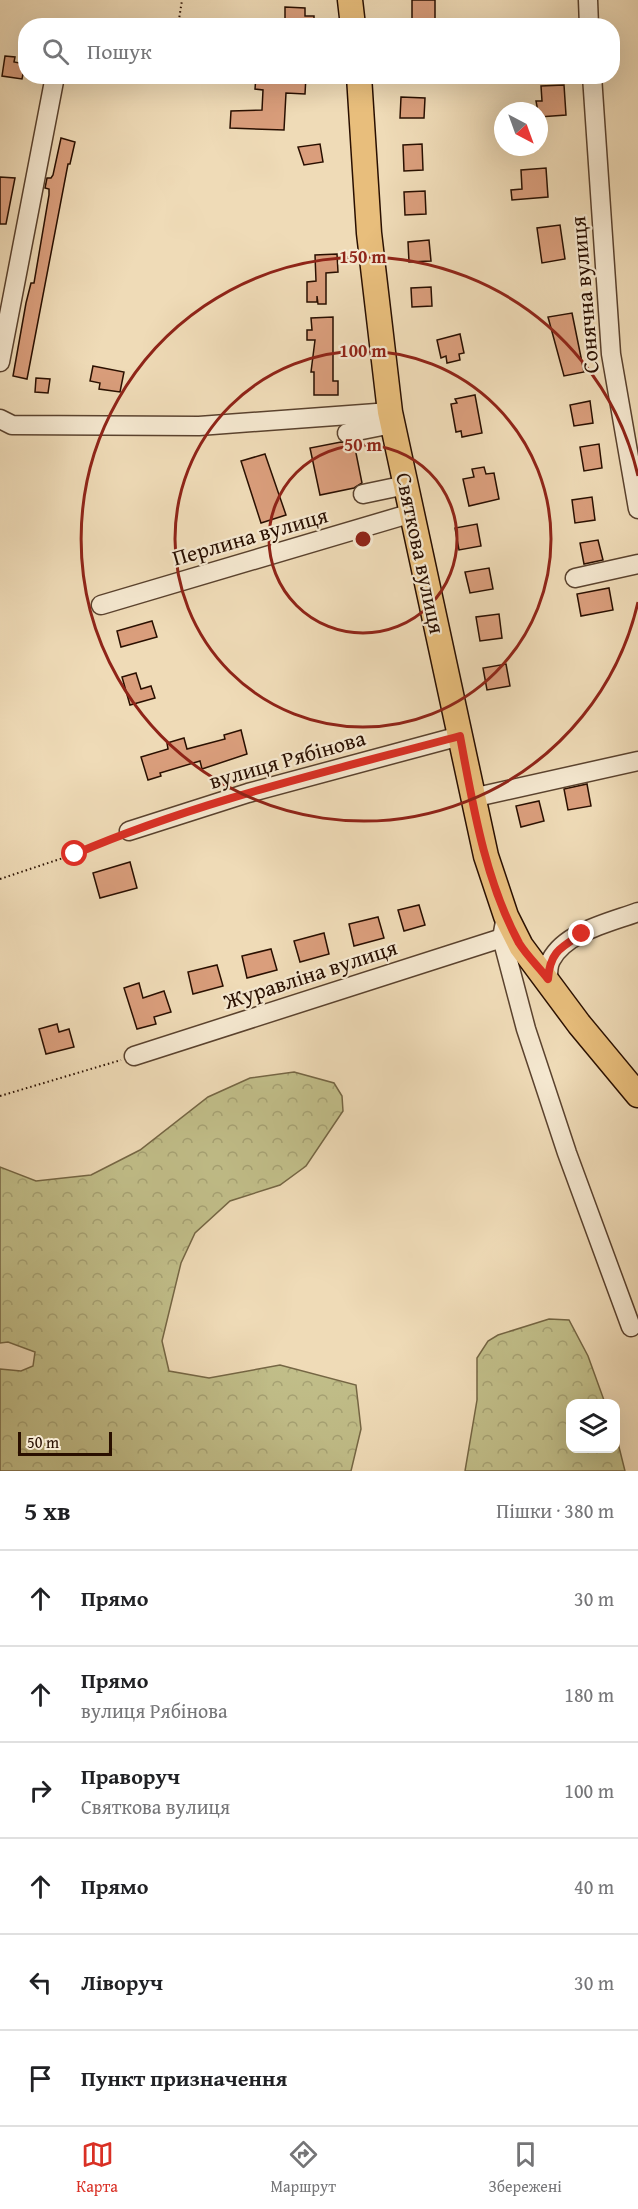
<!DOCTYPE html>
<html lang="uk">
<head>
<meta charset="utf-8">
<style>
	:root { --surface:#fff; --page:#f6f6f6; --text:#202124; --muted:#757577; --line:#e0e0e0; --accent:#d93025 }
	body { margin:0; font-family:"Gentium Book Plus",serif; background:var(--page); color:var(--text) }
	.controls { position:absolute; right:18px; bottom:18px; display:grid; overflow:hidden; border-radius:12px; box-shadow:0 6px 24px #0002 }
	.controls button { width:54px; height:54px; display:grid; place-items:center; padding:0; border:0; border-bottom:2px solid var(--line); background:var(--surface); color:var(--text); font:30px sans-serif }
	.compass { position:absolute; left:494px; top:102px; width:54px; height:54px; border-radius:50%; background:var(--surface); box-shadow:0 6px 24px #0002; rotate:139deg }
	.scale { position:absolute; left:18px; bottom:15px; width:94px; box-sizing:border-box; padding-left:6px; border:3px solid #290f00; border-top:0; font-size:16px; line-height:21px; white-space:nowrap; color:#290f00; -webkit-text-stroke:4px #f5e8d0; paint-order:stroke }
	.stop { position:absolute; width:18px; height:18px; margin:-14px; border:4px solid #d93025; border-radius:50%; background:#fff }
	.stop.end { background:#d93025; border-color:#fff; box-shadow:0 2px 6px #0008 }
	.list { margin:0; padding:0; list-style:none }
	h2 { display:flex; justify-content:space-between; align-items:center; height:78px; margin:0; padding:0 24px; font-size:26px }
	h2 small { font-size:20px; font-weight:400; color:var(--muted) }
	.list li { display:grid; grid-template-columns:39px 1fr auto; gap:18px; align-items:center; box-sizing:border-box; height:96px; padding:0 24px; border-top:2px solid var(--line) }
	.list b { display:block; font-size:22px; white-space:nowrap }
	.list p { margin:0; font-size:20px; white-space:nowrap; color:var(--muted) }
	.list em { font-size:20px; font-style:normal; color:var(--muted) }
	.icon { flex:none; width:33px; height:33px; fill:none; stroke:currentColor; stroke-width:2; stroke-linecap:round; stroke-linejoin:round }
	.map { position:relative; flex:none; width:638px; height:1471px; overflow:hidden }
	.search { position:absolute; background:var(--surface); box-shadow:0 6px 24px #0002; left:18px; right:18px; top:18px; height:66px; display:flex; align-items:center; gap:15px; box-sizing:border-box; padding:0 21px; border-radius:24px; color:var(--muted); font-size:22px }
	.sheet { height:654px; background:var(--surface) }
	nav { display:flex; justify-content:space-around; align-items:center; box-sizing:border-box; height:84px; border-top:2px solid var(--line); background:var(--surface); font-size:16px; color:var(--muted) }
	nav a { display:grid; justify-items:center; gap:3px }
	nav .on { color:var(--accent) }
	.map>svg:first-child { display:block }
	.forest { fill:url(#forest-crowns); stroke:#756644; stroke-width:1.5 }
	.building { fill:#da9e7c; stroke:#290f00; stroke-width:1.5 }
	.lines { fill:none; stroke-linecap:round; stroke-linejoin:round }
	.minor-casing { stroke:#5a422e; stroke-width:21 }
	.major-casing { stroke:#290f00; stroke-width:27 }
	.path { stroke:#290f00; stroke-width:2; stroke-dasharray:1.5 3; stroke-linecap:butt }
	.minor { stroke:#f5e8d0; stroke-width:18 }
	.major { stroke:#e8be7c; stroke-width:24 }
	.route { stroke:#d93025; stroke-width:8 }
	.ring { fill:none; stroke:#8f2418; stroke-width:3 }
	.labels { text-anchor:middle; stroke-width:4.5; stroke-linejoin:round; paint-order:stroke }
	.street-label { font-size:22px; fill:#290f00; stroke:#f5e8d0 }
	.centre { fill:#8f2418; stroke:#f5e8d0; stroke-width:3 }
	.ring-label { font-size:18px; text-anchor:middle; font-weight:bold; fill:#8f2418; stroke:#f5e8d0; stroke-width:4.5; stroke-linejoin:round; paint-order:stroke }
</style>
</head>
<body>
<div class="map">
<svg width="638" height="1471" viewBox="0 0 638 1471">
	<defs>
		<pattern id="forest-crowns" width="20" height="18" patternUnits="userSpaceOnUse" patternTransform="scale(1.5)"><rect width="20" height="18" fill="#c1be89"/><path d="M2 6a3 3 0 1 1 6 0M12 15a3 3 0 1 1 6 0" fill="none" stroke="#a6a274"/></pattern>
	</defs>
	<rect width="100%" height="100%" fill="#efdbb7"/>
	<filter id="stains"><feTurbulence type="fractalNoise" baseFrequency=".00333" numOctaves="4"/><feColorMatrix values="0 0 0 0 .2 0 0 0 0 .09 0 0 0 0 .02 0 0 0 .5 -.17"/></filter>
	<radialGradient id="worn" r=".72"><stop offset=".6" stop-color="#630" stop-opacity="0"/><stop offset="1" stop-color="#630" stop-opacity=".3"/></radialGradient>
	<g class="forest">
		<polygon points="294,1072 334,1083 342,1096 343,1111 306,1166 280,1185 230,1201 195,1233 181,1263 162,1341 169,1371 209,1378 280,1365 356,1385 361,1429 351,1471 0,1471 0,1369 21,1371 33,1366 35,1352 8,1342 0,1343 0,1167 36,1181 91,1175 140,1150 208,1097 250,1078"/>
		<polygon points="549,1319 569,1320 588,1356 605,1403 570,1404 570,1448 616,1448 616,1435 625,1471 465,1471 477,1400 477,1358 488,1341 498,1335"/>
	</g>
	<g class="building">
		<polygon points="412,0 435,0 435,20 412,21"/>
		<polygon points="285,7 305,8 305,16 314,16 314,26 285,26"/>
		<polygon points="5,56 15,57 14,62 25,64 22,79 2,76"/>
		<polygon points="256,76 306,76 305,94 286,93 284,130 230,128 231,111 262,110 263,90 255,89"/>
		<polygon points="564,85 566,115 539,117 536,101 542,101 541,86"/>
		<polygon points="401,97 425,98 424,118 400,118"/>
		<polygon points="61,138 75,142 70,164 68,164 27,379 13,376 26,303 31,283 34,283 49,195 49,189 45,188 47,178 51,178 53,175"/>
		<polygon points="320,144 323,162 304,165 298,147"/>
		<polygon points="422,144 423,170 404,171 403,145"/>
		<polygon points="546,168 548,197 512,200 511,190 522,189 521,170"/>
		<polygon points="0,177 15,178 6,224 0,224"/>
		<polygon points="425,191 426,214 405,215 404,192"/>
		<polygon points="560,225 565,259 542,263 537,228"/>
		<polygon points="429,240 431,261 409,262 408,242"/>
		<polygon points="337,254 338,272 326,273 326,304 318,304 317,296 317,302 307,302 307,282 316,281 315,255"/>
		<polygon points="431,287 432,306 412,307 411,288"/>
		<polygon points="572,313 584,372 564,376 548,317"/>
		<polygon points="333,317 333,381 338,381 338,395 314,395 314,372 311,372 315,340 307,340 307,330 312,330 311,318"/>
		<polygon points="460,334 464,353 459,354 460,360 447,363 446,356 441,358 437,340"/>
		<polygon points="93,366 124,372 120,392 99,389 100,383 90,381"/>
		<polygon points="36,378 50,379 48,393 35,392"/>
		<polygon points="475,395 482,433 462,437 461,431 456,432 451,404 457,403 455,399"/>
		<polygon points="590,401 593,423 574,426 570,405"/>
		<polygon points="341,442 354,443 362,483 354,488 320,495 310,448"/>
		<polygon points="599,444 602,468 584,471 580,447"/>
		<polygon points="265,454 286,515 261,523 241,461"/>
		<polygon points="484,467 486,474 494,473 499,499 469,506 463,479 474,477 472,469"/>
		<polygon points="592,497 595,520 575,523 572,500"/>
		<polygon points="477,524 481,546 459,550 455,528"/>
		<polygon points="598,540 603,560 584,564 580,543"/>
		<polygon points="489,568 493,589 470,593 465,572"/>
		<polygon points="609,588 613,610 581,616 577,594"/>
		<polygon points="499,614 502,638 480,641 476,617"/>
		<polygon points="152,621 157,637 121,647 117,631"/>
		<polygon points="506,664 510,686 487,690 483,668"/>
		<polygon points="136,673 141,689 151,686 155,698 130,705 122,677"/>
		<polygon points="241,730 247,754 202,769 200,761 160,773 161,776 148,780 141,757 168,749 167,743 184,738 187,749 225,739 224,735"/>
		<polygon points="587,784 591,806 568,810 564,789"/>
		<polygon points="539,801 544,821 521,827 516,806"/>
		<polygon points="130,862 137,888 100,898 93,873"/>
		<polygon points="419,905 425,925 404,931 398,910"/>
		<polygon points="378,917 384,938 354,946 349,924"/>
		<polygon points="324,933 329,954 300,962 294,941"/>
		<polygon points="271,949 277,970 247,978 242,956"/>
		<polygon points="217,965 223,986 193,994 188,972"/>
		<polygon points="139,983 143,998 164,991 171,1012 154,1017 156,1024 137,1029 124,988"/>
		<polygon points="57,1024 59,1032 69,1029 74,1047 46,1054 39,1029"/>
	</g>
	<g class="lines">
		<g class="minor-casing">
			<g id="minor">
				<polyline points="588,0 589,26"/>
				<polyline points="592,76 611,354 638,509"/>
				<polyline points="0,362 55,76"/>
				<polyline points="0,419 12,425 199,426 390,412"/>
				<polyline points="347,433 392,424"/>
				<polyline points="363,494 406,485"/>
				<polyline points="575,578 638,564"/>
				<polyline points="101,605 412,513"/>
				<polyline points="472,798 638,761"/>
				<polyline points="129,831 248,793 460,736"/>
				<polyline points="506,916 502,938 526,1029 567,1153 631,1327"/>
				<path d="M548,979C548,973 548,965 551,960C565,932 611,922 638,912"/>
				<polyline points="134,1056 502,938"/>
			</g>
		</g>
		<g class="major-casing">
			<g id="major">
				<polyline points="350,0 353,26"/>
				<polyline points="359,76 369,233 390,412 486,856 506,916 521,946 579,1024 638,1095"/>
			</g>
		</g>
		<g class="path">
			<polyline points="178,26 182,0"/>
			<polyline points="0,879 75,854 116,836"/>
			<polyline points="0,1096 121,1060"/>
		</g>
		<use href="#minor" class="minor"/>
		<use href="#major" class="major"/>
	</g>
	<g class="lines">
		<path class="route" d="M75,854C198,801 330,771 460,736C473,806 485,880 519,943C527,956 539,967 548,979C550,952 560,948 582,934"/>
	</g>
	<g class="ring">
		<circle cx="363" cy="539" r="94"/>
		<circle cx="363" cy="539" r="188"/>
		<path d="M638 602A282 282 0 1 1 638 476"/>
	</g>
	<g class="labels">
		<g class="street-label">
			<text transform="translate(584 295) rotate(-95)" y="8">Сонячна вулиця</text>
			<text transform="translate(250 536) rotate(-16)" y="8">Перлина вулиця</text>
			<text transform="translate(421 553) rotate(78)" y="8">Святкова вулиця</text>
			<text transform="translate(287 759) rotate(-16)" y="8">вулиця Рябінова</text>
			<text transform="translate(310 974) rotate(-18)" y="8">Журавліна вулиця</text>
		</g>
	</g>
	<circle cx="363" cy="539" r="9" class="centre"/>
	<g class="ring-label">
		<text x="363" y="263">150 m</text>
		<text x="363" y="357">100 m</text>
		<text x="363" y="451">50 m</text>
	</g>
	<rect width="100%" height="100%" filter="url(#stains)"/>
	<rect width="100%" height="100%" fill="url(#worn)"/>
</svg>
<div class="controls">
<button><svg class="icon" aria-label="layers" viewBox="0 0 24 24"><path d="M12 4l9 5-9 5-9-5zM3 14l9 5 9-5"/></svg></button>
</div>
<svg class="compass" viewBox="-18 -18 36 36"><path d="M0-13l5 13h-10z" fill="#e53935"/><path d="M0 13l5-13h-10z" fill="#757577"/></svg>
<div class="scale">50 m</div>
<div class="stop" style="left:75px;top:854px"></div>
<div class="stop end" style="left:582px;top:934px"></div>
<div class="search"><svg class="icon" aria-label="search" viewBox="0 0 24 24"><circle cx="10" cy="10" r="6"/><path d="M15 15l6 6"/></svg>Пошук</div>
</div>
<section class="sheet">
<h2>5 хв<small>Пішки · 380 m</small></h2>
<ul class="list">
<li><svg class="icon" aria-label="ahead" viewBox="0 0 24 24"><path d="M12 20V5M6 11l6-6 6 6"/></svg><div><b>Прямо</b></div><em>30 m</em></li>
<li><svg class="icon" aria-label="ahead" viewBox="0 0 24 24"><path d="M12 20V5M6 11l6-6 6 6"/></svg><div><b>Прямо</b><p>вулиця Рябінова</p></div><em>180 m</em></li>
<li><svg class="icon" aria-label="right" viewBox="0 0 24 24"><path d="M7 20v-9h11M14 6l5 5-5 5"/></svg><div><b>Праворуч</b><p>Святкова вулиця</p></div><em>100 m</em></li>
<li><svg class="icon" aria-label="ahead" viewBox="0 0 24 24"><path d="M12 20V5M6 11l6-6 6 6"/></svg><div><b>Прямо</b></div><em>40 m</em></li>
<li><svg class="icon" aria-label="left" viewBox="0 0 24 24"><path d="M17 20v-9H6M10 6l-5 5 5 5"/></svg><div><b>Ліворуч</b></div><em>30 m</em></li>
<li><svg class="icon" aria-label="arrive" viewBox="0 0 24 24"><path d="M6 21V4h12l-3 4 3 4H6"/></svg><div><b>Пункт призначення</b></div></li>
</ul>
</section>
<nav>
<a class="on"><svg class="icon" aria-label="map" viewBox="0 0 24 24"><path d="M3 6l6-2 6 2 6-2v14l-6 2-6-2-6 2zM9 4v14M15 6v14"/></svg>Карта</a>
<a><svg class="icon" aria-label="directions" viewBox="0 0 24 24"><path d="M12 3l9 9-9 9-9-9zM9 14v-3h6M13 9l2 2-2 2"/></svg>Маршрут</a>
<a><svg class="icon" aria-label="saved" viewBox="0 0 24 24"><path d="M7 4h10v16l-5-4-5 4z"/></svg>Збережені</a>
</nav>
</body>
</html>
